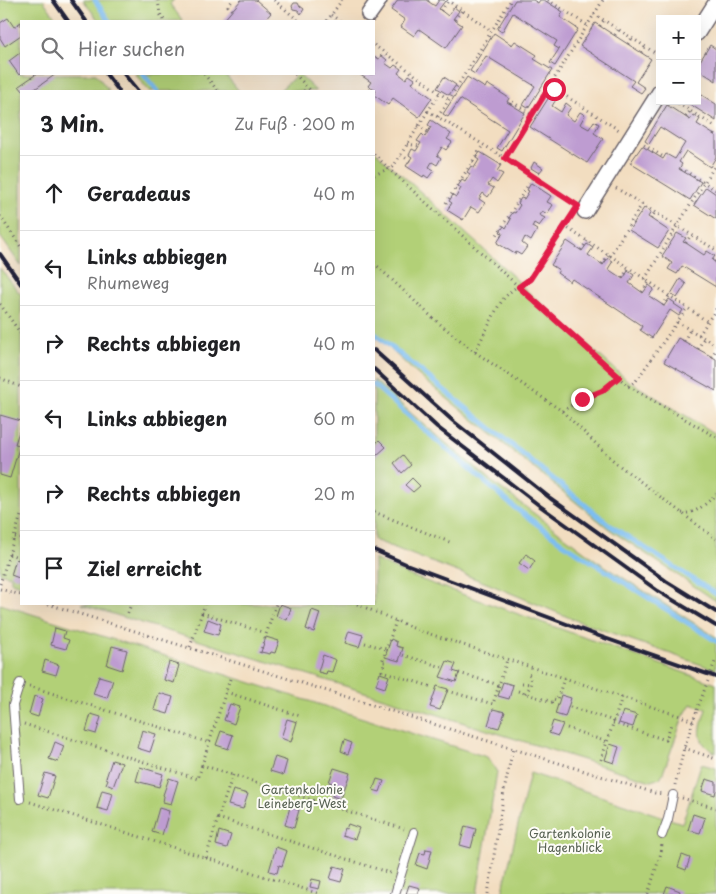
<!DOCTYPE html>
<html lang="de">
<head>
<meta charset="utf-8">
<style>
	:root { --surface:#fff; --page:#f2f2f2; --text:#202124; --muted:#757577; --line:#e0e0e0 }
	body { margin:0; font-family:"Playpen Sans",sans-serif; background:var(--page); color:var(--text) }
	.controls { position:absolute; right:15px; top:15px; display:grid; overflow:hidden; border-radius:0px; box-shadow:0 5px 20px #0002 }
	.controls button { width:45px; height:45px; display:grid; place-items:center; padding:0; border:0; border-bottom:1px solid var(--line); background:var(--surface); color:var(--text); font:25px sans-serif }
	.stop { position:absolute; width:15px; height:15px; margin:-11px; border:4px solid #e11d48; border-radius:50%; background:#fff }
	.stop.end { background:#e11d48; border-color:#fff; box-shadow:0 1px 5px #0008 }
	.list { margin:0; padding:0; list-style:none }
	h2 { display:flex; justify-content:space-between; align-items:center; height:65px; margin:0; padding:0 20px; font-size:21px }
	h2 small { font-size:16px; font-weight:400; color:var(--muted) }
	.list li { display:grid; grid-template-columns:32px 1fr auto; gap:15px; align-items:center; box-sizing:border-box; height:75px; padding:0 20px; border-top:1px solid var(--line) }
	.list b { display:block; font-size:19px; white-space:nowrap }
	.list p { margin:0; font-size:16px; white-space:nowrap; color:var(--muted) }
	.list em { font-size:16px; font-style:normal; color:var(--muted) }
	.icon { flex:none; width:28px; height:28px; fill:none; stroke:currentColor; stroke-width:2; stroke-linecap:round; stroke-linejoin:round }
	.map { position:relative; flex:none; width:716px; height:894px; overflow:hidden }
	.search { position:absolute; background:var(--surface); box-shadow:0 5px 20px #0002; left:20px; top:20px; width:355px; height:55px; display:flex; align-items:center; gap:12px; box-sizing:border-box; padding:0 18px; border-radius:0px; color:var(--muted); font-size:19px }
	.panel { position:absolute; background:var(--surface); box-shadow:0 5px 20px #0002; left:20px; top:90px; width:355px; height:515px; border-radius:0px }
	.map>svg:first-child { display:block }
	.green { fill:#b2d077; stroke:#6a7959 }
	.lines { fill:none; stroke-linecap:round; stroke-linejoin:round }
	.stream { stroke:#7bbdf1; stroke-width:5 }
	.building { fill:#be9cd1 }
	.lane-casing { stroke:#6b636a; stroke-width:10 }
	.street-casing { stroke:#6b636a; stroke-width:18 }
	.path { stroke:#6b636a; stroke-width:3; stroke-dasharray:1 4; stroke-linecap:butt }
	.lane { stroke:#fff; stroke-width:8 }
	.street { stroke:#fff; stroke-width:15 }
	.rail { stroke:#22223b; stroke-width:4 }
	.path-bridge { stroke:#6b636a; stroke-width:3; stroke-dasharray:1 4; stroke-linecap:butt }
	.route { stroke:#e11d48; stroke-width:6 }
	.labels { text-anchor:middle; stroke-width:4; stroke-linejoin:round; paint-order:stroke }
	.park-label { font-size:12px; fill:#545f50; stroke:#fdfcf7 }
</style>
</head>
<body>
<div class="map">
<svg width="716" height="894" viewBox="0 0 716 894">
	<rect width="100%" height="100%" fill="#fdfcf7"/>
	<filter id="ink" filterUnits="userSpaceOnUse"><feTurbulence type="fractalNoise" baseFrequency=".02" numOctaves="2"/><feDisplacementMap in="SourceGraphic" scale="10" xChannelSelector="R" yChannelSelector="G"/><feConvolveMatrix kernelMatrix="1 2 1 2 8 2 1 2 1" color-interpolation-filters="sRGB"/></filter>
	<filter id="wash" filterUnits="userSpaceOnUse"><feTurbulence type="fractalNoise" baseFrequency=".0096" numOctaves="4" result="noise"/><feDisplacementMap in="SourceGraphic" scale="20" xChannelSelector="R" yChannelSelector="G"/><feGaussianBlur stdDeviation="1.12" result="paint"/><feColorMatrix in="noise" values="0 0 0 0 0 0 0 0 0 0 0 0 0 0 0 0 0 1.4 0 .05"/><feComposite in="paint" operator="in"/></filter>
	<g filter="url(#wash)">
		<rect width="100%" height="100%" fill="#f2ddc0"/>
		<g class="green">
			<polygon points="0,0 43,0 58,21 21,21 21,74 96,74 109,91 21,91 21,266 0,236"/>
			<polygon points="83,0 174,0 170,4 183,21 99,21"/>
			<polygon points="135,74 225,74 239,91 149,91"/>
			<polygon points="298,74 316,91 279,91"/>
			<polygon points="374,150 388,164 402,175 515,278 527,291 627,380 716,434 716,601 609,529 418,375 374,334"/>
			<polygon points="0,268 21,295 21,585 11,582 11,576 0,573"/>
			<polygon points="374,380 413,415 490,480 597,561 716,637 716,670 575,620 489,584 374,540"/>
			<path d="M374,559L408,575L716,684V753C694,742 700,729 706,709L691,704L683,717L663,773L660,778L651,781L81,604H374Z"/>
			<polygon points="0,604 487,757 497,772 477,894 0,894"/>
			<polygon points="701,764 716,768 716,894 502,894 530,773 682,823 690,800"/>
		</g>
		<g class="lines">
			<g class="stream">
				<polyline points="95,0 109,21"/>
				<polyline points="143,74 157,91"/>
				<polyline points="374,333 611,526 716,594"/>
				<polyline points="374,385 420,426 514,507 564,544 716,641"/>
			</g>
		</g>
		<g id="blocks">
			<g class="building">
				<polygon points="241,0 256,0 271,13 264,21 223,21"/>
				<polygon points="398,0 426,0 435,6 439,0 443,0 445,1 439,9 448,16 454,7 459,11 453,19 462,25 446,48 419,29 414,36 401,27 405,20 391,10"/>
				<polygon points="515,0 533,0 538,3 540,0 544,0 563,12 560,17 578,29 555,66 550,63 559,49 554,46 557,41 513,13 502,32 497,29"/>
				<polygon points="294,3 298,3 300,7 300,6 304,9 301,14 298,10 293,9 292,6"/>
				<polygon points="8,18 14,27 21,22 21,35 5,46 0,38 0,23"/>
				<polygon points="595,23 651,59 636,82 645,88 641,93 630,86 634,81 580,46"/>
				<polygon points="494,33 512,45 515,41 537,55 534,59 552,70 528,108 523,105 535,86 486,56 475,74 470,71"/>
				<polygon points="710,45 716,49 716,81 697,69 697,66"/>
				<polygon points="21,52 21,73 19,75 9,61"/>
				<polygon points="381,55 387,60 385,63 392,68 395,65 401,69 398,73 406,79 409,75 415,79 412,83 432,98 419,117 393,98 388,105 374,95 376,91 368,86 371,82 359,74 374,74 374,56 379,59"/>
				<polygon points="34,74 56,74 32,91 23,91 19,86 35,75"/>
				<polygon points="444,77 456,85 449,95 437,88"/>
				<polygon points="467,77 485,88 487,84 509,98 507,102 525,113 502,151 497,148 508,130 483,114 460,99 448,117 443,114"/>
				<polygon points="697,92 716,104 716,121 685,101 697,101"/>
				<polygon points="551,94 557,98 552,106 561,112 566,103 571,107 566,115 574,121 580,112 585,115 580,124 589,129 594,121 599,124 594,133 603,139 587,163 530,127"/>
				<polygon points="667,105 690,120 693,115 700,119 697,124 716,136 716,157 710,167 686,151 679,162 682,164 679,169 701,182 690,200 630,163 642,146 663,159 666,154 675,159 685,143 660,127 649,144 645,141"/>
				<polygon points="431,120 451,134 447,139 452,142 446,150 442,147 437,155 441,158 437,165 432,162 429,167 434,170 428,178 424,175 423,177 406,166 412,157 409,155 412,149 416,151 421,143 417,141 422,134 425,137 431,127 428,125"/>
				<polygon points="480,152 501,165 497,171 503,174 497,183 492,179 488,185 494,188 488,197 483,193 479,199 485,203 479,212 471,207 463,220 447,210 452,203 449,201 453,195 456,197 461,188 458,186 462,180 465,182 470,174 467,172 471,166 474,168 479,160 476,158"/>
				<polygon points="534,162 543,168 539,173 531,168"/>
				<polygon points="531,183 551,196 547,202 553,205 547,214 542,211 539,215 545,218 539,226 534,223 532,227 537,230 531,241 525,237 522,243 527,247 521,255 516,252 515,254 497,243 503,233 500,232 504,226 506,228 511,219 509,218 513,212 515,213 520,205 518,203 521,198 524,199 529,191 527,190"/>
				<polygon points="706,187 716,194 716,219 694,205"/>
				<polygon points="644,208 651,212 648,217 669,231 658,248 629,230"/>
				<polygon points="677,233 686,238 683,242 686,243 704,255 707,251 715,256 712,260 716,263 716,287 682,266 677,274 668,269 672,263 662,256"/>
				<polygon points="567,241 582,251 587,244 593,248 588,255 603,265 608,258 613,261 608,269 623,279 628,271 634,275 629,283 643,293 649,285 654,289 649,296 664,306 669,299 675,303 674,304 683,310 679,316 670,310 652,338 640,330 642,326 572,279 570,282 557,273 559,270 551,265"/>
				<polygon points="680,279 686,284 677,298 671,294"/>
				<polygon points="678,338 716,359 716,391 664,362"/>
				<polygon points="0,415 21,421 21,425 15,444 20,445 10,478 0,475"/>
				<polygon points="379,440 386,447 376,456 374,454 374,445"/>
				<polygon points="403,455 411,465 402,473 394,463"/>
				<polygon points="412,478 420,486 413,492 405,485"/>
				<polygon points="526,554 535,561 529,570 519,563"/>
				<polygon points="16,559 21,561 21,572 19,578 11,575"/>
				<polygon points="280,604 291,608 287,620 276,616"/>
				<polygon points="312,610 320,613 314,632 306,629"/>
				<polygon points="208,619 221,624 218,635 204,631"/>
				<polygon points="55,628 65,631 63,638 69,640 66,649 51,645"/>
				<polygon points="349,631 363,635 359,647 345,643"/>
				<polygon points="266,637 279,641 275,653 271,652 270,654 261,652"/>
				<polygon points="391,639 397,642 396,646 403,648 399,661 385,657"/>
				<polygon points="112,646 127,650 122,670 107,665"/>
				<polygon points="323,655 336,660 332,672 327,671 326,674 318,672"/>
				<polygon points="45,660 59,665 56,675 42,671"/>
				<polygon points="447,661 456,664 453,671 459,673 456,682 440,677"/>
				<polygon points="169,662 179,665 174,683 164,680"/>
				<polygon points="380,673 389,676 385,688 376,685"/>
				<polygon points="99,676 113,680 107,698 93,694"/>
				<polygon points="503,682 513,685 509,699 498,696"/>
				<polygon points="437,686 448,689 440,710 430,707"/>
				<polygon points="159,693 173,697 168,714 154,710"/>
				<polygon points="561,695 571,698 565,717 555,714"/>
				<polygon points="34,696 43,699 38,717 29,714"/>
				<polygon points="230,704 240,707 234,724 224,720"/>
				<polygon points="493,709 505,712 499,728 488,725"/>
				<polygon points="623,711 637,715 633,727 619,723"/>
				<polygon points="91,714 101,717 96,734 86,731"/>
				<polygon points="287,719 297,722 291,742 281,738"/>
				<polygon points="553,721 563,724 558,736 549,733"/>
				<polygon points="142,730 156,734 150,752 137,748"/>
				<polygon points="221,731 233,735 228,749 216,745"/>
				<polygon points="344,740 352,743 348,754 341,751"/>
				<polygon points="55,742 64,746 58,762 49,759"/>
				<polygon points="610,744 619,747 614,763 605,760"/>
				<polygon points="275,757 287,761 283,775 270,771"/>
				<polygon points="112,760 122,763 113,787 106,784 108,779 106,778"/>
				<polygon points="140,767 163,774 159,787 136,781"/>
				<polygon points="334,768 350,773 341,799 332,796 333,793 329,792 332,783 329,782"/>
				<polygon points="45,773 55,776 48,798 38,795"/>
				<polygon points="169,778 178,781 171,804 163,802 164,796 163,795"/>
				<polygon points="377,779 384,781 380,792 373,790"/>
				<polygon points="706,779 716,782 716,790 715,795 702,791"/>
				<polygon points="102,790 113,793 108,811 97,808"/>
				<polygon points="233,790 248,794 243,809 228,805"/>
				<polygon points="290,807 299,810 294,828 285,825"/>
				<polygon points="159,808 169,811 162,835 152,832"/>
				<polygon points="693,814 705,818 700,833 688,830"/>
				<polygon points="348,824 359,828 355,839 342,835 344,828 346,829"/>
				<polygon points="465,826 476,829 471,848 460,845"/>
				<polygon points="219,831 231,835 227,848 216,845"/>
				<polygon points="276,847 287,851 282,866 279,865 277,873 269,871"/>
				<polygon points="426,849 432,850 427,869 416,865 420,853 425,854"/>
				<polygon points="682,855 690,858 686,870 678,867"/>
				<polygon points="334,866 345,869 341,882 330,879"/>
				<polygon points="312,879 321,881 319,889 310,887"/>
				<polygon points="409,885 420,888 418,894 406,894"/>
				<polygon points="667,886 680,891 679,894 664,894"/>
			</g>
		</g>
	</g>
	<g filter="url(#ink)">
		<use href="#blocks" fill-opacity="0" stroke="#6b636a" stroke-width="1"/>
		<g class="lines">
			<g class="lane-casing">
				<g id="lane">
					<polyline points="20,683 13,705 20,799"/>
					<polyline points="662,835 668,819 673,795"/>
					<polyline points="395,894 414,832"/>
				</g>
			</g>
			<g class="street-casing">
				<g id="street">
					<polyline points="369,14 379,0"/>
					<polyline points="697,33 716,3"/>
					<polyline points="585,211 660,92"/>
				</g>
			</g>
			<g class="path">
				<polyline points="158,0 160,14 165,21"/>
				<polyline points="274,0 299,21"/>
				<polyline points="447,0 492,31"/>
				<polyline points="548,0 587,25"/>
				<polyline points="428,1 429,0"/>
				<polyline points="232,10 228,6 233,0"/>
				<polyline points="441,11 448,1"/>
				<polyline points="594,14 660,56"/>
				<polyline points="331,15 340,21"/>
				<polyline points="455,20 462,10"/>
				<polyline points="327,21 342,0"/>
				<polyline points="600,26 604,20"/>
				<polyline points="615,35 618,30"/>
				<polyline points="628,44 632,38"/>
				<polyline points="374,45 449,100"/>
				<polyline points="641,52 645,47"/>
				<polyline points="204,74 218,91"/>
				<polyline points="295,74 311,91"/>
				<polyline points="550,86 619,130"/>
				<polyline points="304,91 308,88"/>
				<polyline points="439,94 428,111 505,158 603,0"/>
				<polyline points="674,101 716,127"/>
				<polyline points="510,104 511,101 532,115"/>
				<polyline points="438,117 511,0"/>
				<polyline points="686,117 690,111"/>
				<polyline points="418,126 428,132"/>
				<polyline points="714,135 716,131"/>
				<polyline points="407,144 419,146"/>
				<polyline points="644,145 662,156 661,158"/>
				<polyline points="374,154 388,168 628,386 716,437"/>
				<polyline points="401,155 410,161"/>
				<polyline points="505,158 573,203"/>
				<polyline points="473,161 477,164"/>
				<polyline points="681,170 682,169 716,190"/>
				<polyline points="374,175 393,167 428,111"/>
				<polyline points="616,188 677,226 716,164"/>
				<polyline points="455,189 459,192"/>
				<polyline points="450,206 446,203 483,145"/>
				<polyline points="0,216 21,247"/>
				<polyline points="651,219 655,212"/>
				<polyline points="564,226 629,268 708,322"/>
				<polyline points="501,237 497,235 533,177"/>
				<polyline points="686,243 691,235"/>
				<polyline points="581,250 587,241"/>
				<polyline points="610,256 642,204"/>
				<polyline points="715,262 716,260"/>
				<polyline points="374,263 435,320 475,352 562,411 616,463 716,539"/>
				<polyline points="602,264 608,255"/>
				<polyline points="622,278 629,268"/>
				<polyline points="645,279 677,226 716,250"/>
				<polyline points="642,292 649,282"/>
				<polyline points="0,304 21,334"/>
				<polyline points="663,306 669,296"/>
				<polyline points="677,322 716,345"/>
				<polyline points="699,335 716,309"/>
				<polyline points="684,341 690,330"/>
				<polyline points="698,349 704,338"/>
				<polyline points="475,352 498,307 504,298 512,290 529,279 572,215"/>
				<polyline points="712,357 716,349"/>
				<polyline points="0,378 21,387"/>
				<polyline points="628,386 636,381 687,308"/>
				<polyline points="562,411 582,399 602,391 619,377"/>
				<polyline points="374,512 452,543"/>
				<path d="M682,513C695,515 707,503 716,494"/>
				<polyline points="15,537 21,539"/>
				<polyline points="9,554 21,558"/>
				<polyline points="0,584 21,515"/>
				<polyline points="0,589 21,595"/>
				<polyline points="48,604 655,793 664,794"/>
				<polyline points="357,604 413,628 433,635 683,717 693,721"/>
				<polyline points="128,613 131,604"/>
				<polyline points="202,613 262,632"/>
				<polyline points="396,621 382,662 385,662 382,671 432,687"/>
				<polyline points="365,643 386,649"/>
				<polyline points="190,647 205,604"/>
				<polyline points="260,653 276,604"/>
				<polyline points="403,655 442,667"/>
				<polyline points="459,673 499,685"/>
				<polyline points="230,679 202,765 233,775"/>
				<polyline points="522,683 531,684"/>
				<polyline points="29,686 210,743"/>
				<polyline points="448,691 493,704 507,660"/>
				<polyline points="518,691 552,702 553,699 557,700 564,678"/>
				<polyline points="226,692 300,716 300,718"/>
				<path d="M525,693C531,687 531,684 530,675L526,673"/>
				<polyline points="570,707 614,721"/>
				<polyline points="613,723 666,740 671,724"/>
				<polyline points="24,724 198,779 202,765"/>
				<polyline points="567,728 607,742"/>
				<polyline points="684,748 716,759"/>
				<polyline points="601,760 622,697"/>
				<polyline points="675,785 684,748 697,710"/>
				<polyline points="682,798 716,808"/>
				<polyline points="30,802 320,894"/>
				<polyline points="206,858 218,818"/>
				<polyline points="390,873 218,818 233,775 404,829"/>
				<polyline points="488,894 504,791 513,748"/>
				<polyline points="648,894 661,853 662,844"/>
			</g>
			<use href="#lane" class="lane"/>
			<use href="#street" class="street"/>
			<g class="rail">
				<polyline points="53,0 68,21"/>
				<polyline points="71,0 86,21"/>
				<polyline points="106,74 119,91"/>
				<polyline points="124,74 138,91"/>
				<polyline points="0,254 21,284"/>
				<polyline points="374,350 453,421 550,498 666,581 716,612"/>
				<polyline points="374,369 437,427 540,506 658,591 716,626"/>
				<polyline points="374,550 406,564 596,635 716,677"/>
			</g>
			<polyline class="path-bridge" points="697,710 716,659"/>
		</g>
	</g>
	<g class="lines" filter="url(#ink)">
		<polyline class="route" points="554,89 550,86 505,158 578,206 530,279 519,287 619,377 602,391 582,399"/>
	</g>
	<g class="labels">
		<g class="park-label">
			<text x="302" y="794">Gartenkolonie<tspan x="302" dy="14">Leineberg-West</tspan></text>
			<text x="570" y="838">Gartenkolonie<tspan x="570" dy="14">Hagenblick</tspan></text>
		</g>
	</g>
</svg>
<div class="controls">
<button>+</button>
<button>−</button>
</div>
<div class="stop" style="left:554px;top:89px"></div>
<div class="stop end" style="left:582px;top:399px"></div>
<div class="search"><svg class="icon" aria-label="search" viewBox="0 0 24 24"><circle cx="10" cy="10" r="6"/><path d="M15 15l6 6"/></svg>Hier suchen</div>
<section class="panel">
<h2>3 Min.<small>Zu Fuß · 200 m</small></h2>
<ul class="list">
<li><svg class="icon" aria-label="ahead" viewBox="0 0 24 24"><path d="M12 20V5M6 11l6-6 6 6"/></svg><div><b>Geradeaus</b></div><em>40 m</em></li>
<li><svg class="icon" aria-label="left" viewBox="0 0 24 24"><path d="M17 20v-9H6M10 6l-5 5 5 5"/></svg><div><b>Links abbiegen</b><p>Rhumeweg</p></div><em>40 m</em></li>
<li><svg class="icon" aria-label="right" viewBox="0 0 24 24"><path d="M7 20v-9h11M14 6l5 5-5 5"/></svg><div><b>Rechts abbiegen</b></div><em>40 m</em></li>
<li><svg class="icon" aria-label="left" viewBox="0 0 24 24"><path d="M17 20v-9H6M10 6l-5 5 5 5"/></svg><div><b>Links abbiegen</b></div><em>60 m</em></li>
<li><svg class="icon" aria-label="right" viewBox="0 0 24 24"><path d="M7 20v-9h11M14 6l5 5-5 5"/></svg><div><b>Rechts abbiegen</b></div><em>20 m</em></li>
<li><svg class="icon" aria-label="arrive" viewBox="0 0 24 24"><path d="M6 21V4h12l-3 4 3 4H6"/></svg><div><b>Ziel erreicht</b></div></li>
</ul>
</section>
</div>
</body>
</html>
